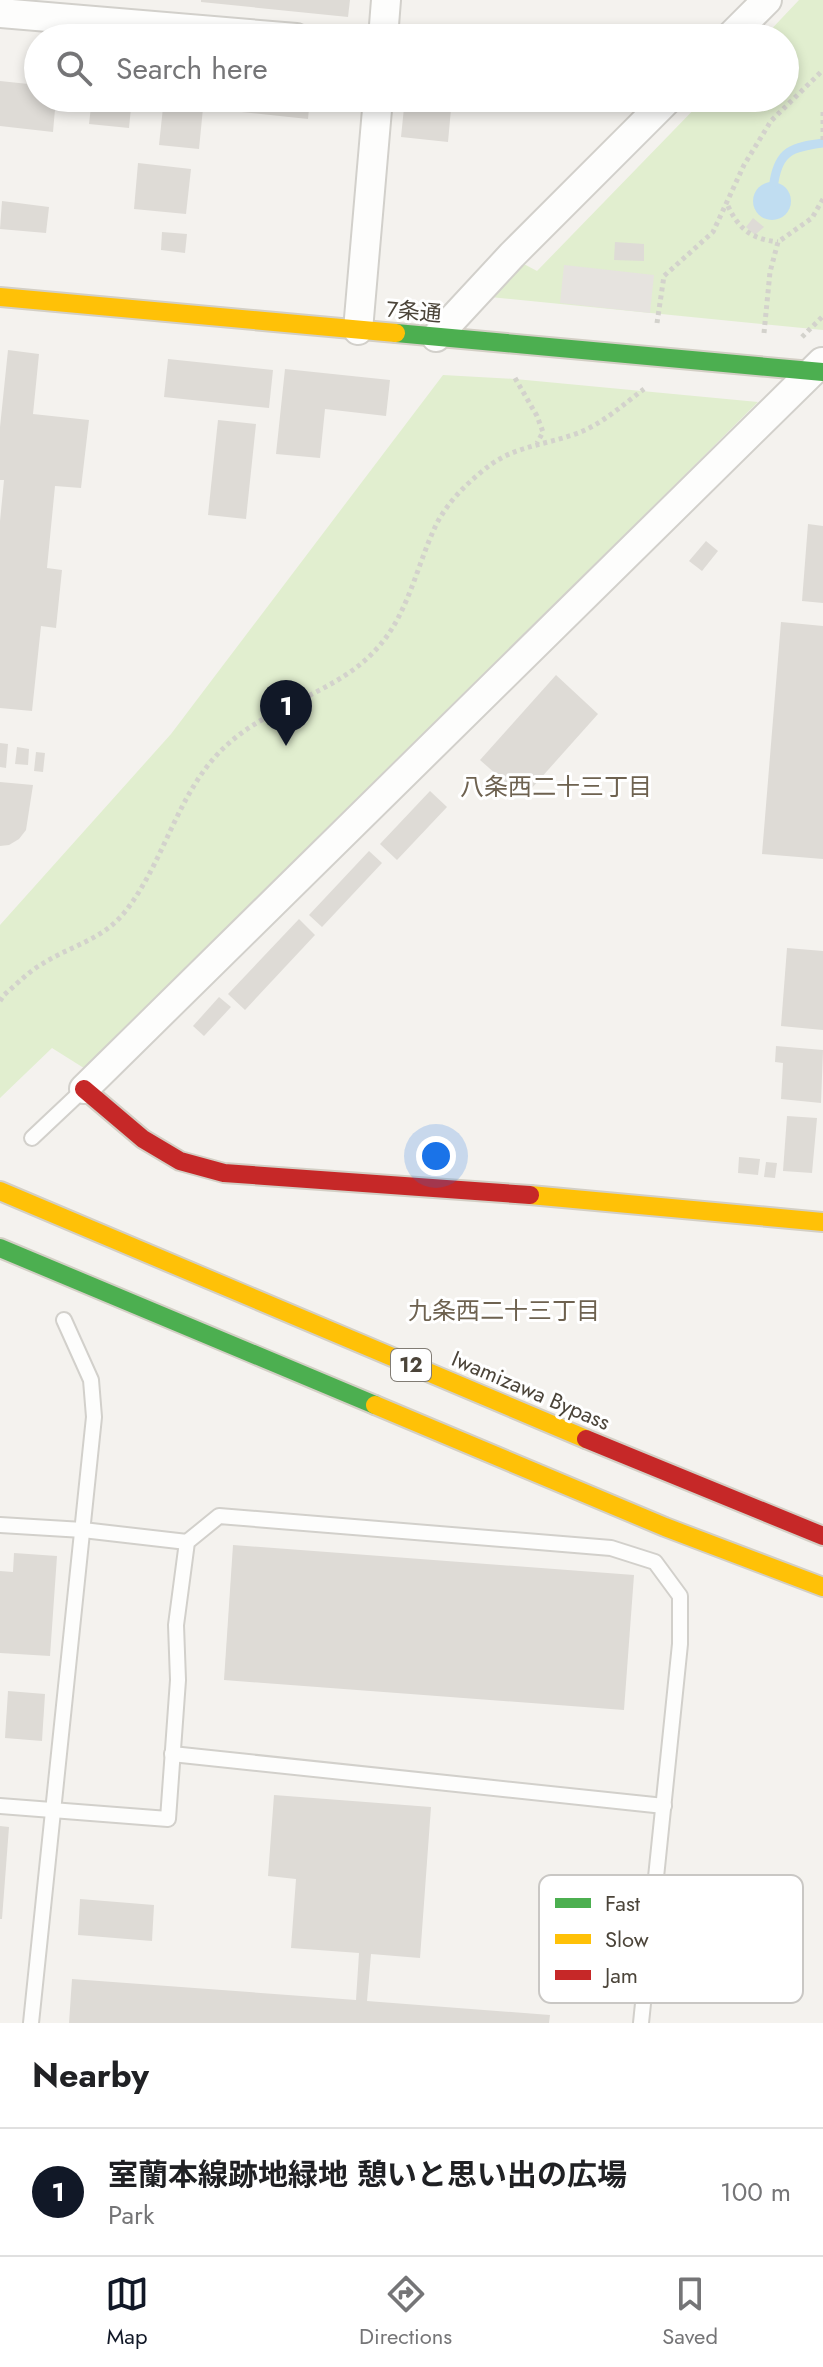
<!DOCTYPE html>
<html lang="en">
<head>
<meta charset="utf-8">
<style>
	:root { --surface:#fff; --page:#f2f2f2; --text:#202124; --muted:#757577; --line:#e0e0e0; --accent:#111827 }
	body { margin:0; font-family:Jost,"Noto Sans JP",sans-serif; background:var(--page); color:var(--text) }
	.you { position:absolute; left:436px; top:1156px; width:28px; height:28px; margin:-20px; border:6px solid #fff; border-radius:50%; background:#1a73e8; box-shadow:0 0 0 12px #1a73e833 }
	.badge { display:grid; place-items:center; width:52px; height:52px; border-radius:50%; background:var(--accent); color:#fff; font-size:26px; font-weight:700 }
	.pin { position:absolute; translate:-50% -66px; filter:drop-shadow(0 2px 4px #0008) }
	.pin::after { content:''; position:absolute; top:42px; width:28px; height:24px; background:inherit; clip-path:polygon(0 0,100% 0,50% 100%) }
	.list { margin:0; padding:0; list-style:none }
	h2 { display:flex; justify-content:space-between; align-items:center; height:104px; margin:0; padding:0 32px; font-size:34px }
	h2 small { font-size:26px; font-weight:400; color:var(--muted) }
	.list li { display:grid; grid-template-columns:52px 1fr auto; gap:24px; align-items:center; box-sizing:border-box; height:128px; padding:0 32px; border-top:2px solid var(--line) }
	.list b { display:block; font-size:30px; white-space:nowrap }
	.list p { margin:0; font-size:26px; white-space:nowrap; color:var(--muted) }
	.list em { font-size:26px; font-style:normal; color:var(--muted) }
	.icon { flex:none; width:44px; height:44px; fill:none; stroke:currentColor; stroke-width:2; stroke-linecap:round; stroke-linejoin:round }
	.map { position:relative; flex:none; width:823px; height:2023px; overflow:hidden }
	.search { position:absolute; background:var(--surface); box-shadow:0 4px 12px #0003; left:24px; right:24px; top:24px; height:88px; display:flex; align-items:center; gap:20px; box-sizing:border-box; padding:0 28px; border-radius:44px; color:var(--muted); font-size:30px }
	.sheet { height:232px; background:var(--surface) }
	nav { display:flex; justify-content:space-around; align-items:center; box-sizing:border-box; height:112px; border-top:2px solid var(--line); background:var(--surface); font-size:22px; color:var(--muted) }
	nav a { display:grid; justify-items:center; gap:4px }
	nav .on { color:var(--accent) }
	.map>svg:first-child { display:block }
	.green { fill:#e1eecf }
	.parking { fill:#e6e3df }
	.water { fill:#c0ddf1 }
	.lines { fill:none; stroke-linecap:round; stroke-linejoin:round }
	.stream { stroke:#c0ddf1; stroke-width:9 }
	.building { fill:#dedbd6 }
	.lane-casing { stroke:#d2d0cb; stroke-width:18 }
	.street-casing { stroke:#d2d0cb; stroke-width:32 }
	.fast-casing { stroke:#d3cfc5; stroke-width:22 }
	.slow-casing { stroke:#d3cfc5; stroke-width:22 }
	.jam-casing { stroke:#d3cfc5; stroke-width:22 }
	.path { stroke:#d3d2cc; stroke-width:5; stroke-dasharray:4 4; stroke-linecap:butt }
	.lane { stroke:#fdfdfc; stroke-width:14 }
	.street { stroke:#fdfdfc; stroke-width:28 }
	.fast { stroke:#4caf50; stroke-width:18 }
	.slow { stroke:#ffc107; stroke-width:18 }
	.jam { stroke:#c62828; stroke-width:18 }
	.labels { text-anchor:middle; stroke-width:6; stroke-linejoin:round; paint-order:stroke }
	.shield { fill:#fff; stroke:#817c74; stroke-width:2 }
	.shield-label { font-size:20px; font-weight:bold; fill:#4b4439 }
	.street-label { font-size:22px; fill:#4b4439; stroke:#fff }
	.neighbourhood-label { font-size:24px; fill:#6e6250; stroke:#fff }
	.key { fill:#fff; stroke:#c9c7c4; stroke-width:2 }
	.key-label { font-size:22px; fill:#4b4439 }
</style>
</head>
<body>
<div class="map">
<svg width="823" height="2023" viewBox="0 0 823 2023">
	<rect width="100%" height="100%" fill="#f4f2ee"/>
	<g class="green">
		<polygon points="799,0 823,0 823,330 490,297 522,263 537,271 705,98 785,98 785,38 763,38"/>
		<polygon points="443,375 515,379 758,402 87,1070 52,1048 0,1098 0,925 171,734"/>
	</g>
	<polygon class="parking" points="564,265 654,275 650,313 560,303"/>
	<circle class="water" cx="772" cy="201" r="19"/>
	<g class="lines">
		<path class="stream" d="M774,182C779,150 793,147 823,143"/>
	</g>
	<g class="building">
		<polygon points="201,0 350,0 348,17 201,2"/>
		<polygon points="0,81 38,85 38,98 56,98 53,132 0,126"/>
		<polygon points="92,98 132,98 129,128 89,124"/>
		<polygon points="164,98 204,98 199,149 159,145"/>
		<polygon points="223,98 310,98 308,119 222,110"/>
		<polygon points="405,98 452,98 448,142 401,137"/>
		<polygon points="138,163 191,169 186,214 134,209"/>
		<polygon points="2,201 49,207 46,233 0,229"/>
		<polygon points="753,218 764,227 755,235 746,227"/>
		<polygon points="162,232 187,234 185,253 161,250"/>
		<polygon points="615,242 644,244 644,261 614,260"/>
		<polygon points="8,350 39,354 33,414 89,420 81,488 55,486 47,568 62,570 56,628 41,626 32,711 0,708 0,521 4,480 0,480 0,427"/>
		<polygon points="168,359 273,370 269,408 164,397"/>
		<polygon points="285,369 390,380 386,416 325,409 320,458 276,454"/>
		<polygon points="218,420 256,424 246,519 208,515"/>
		<polygon points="808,524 823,526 823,603 802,601"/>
		<polygon points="706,541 718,551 702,571 689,561"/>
		<polygon points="781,622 823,626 823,859 762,854"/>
		<polygon points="556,675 598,714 523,798 480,760"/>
		<polygon points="0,743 8,744 6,768 0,767"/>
		<polygon points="17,747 29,749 28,765 15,764"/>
		<polygon points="36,752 45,753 43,772 34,771"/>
		<polygon points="0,782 33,785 26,830 19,839 9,845 0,846"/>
		<polygon points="430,791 447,807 397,860 380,844"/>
		<polygon points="369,851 382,863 322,927 309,915"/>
		<polygon points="299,919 315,935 245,1010 228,994"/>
		<polygon points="787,948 823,951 823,1030 781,1026"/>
		<polygon points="219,997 231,1007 204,1036 193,1026"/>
		<polygon points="776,1046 823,1050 821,1103 781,1099 783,1063 775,1062"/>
		<polygon points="787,1116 817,1118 812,1173 783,1171"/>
		<polygon points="739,1157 760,1159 758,1175 738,1173"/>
		<polygon points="766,1162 777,1163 775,1178 764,1177"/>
		<polygon points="233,1545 634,1575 624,1710 224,1680"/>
		<polygon points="14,1553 57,1556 50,1656 0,1653 0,1571 13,1572"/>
		<polygon points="8,1691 45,1694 42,1741 5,1738"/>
		<polygon points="274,1795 431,1807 420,1958 371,1954 367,2001 550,2015 549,2023 69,2023 72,1979 356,2000 359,1953 291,1948 296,1879 268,1876"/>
		<polygon points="0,1826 9,1827 2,1919 0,1919"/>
		<polygon points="80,1899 154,1905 152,1941 78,1935"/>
	</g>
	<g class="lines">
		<g class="lane-casing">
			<g id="lane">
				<polyline points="32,1138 84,1089"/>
				<polyline points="0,1525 83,1530 187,1542"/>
				<polyline points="172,1754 664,1806"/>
				<polyline points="0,1806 168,1819 178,1680 176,1625 187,1542 219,1516 611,1548 655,1562 680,1596 680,1644 641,2023"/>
				<polyline points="31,2023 94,1417 91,1380 64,1320"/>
			</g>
		</g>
		<g class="street-casing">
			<g id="street">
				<polyline points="0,13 296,38"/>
				<polyline points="383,38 386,0"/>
				<polyline points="729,38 767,0"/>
				<polyline points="358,330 378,98"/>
				<polyline points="436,337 512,255 669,98"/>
				<polyline points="84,1089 822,362"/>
			</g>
		</g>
		<g class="fast-casing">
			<g id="fast">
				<polyline points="396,333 823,372"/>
				<polyline points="0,1248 375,1405"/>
			</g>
		</g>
		<g class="slow-casing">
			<g id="slow">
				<polyline points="0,297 396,333"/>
				<polyline points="0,1191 586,1439"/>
				<polyline points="530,1195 823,1222"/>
				<polyline points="375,1405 665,1527 823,1587"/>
			</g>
		</g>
		<g class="jam-casing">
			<g id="jam">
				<polyline points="84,1089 143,1139 180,1161 224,1173 530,1195"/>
				<polyline points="586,1439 823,1536"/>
			</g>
		</g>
		<g class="path">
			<polyline points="823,112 823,141"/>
			<path d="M728,206C739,229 751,239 778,242"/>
			<polyline points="657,323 664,276 713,232 744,165 771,121 823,70"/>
			<polyline points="764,333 770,272 778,242 812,218 823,199"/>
			<polyline points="802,337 823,316"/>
			<polyline points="515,378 537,416 543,432 537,443"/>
			<path d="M0,1001L4,995C16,985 28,972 42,964C70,946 102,940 124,913C166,861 177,789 228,744C273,703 340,693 380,645C409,611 417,565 436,525C446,505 462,488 479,474C511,445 540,447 578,433C602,424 624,404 644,389"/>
		</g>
		<use href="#lane" class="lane"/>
		<use href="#street" class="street"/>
		<use href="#fast" class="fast"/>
		<use href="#slow" class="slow"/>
		<use href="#jam" class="jam"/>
	</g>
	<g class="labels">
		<rect class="shield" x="391" y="1349" width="40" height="32" rx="6"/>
		<g class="shield-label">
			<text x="411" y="1372">12</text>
		</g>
		<g class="street-label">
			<text transform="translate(414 311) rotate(5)" y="8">7条通</text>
			<text transform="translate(531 1390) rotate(23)" y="8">Iwamizawa Bypass</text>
		</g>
		<g class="neighbourhood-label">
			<text x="556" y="795">八条西二十三丁目</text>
			<text x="504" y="1319">九条西二十三丁目</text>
		</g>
	</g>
	<rect x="539" y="1875" width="264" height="128" rx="12" class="key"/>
	<rect x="555" y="1898" width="36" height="10" fill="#4caf50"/>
	<rect x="555" y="1934" width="36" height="10" fill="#ffc107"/>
	<rect x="555" y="1970" width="36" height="10" fill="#c62828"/>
	<g class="key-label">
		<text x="605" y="1911">Fast</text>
		<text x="605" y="1947">Slow</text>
		<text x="605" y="1983">Jam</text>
	</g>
</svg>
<div class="you"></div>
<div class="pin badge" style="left:286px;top:746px">1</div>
<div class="search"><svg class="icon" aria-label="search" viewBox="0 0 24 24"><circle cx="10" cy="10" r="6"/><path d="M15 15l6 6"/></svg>Search here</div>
</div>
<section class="sheet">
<h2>Nearby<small></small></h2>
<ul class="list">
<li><span class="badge">1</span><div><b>室蘭本線跡地緑地 憩いと思い出の広場</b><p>Park</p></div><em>100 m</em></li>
</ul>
</section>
<nav>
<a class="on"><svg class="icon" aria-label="map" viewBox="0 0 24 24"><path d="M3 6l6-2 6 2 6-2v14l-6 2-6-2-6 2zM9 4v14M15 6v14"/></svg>Map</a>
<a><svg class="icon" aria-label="directions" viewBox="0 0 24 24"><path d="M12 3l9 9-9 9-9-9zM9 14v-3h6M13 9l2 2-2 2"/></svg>Directions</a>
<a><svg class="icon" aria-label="saved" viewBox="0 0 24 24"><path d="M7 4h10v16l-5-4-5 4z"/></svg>Saved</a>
</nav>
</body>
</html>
